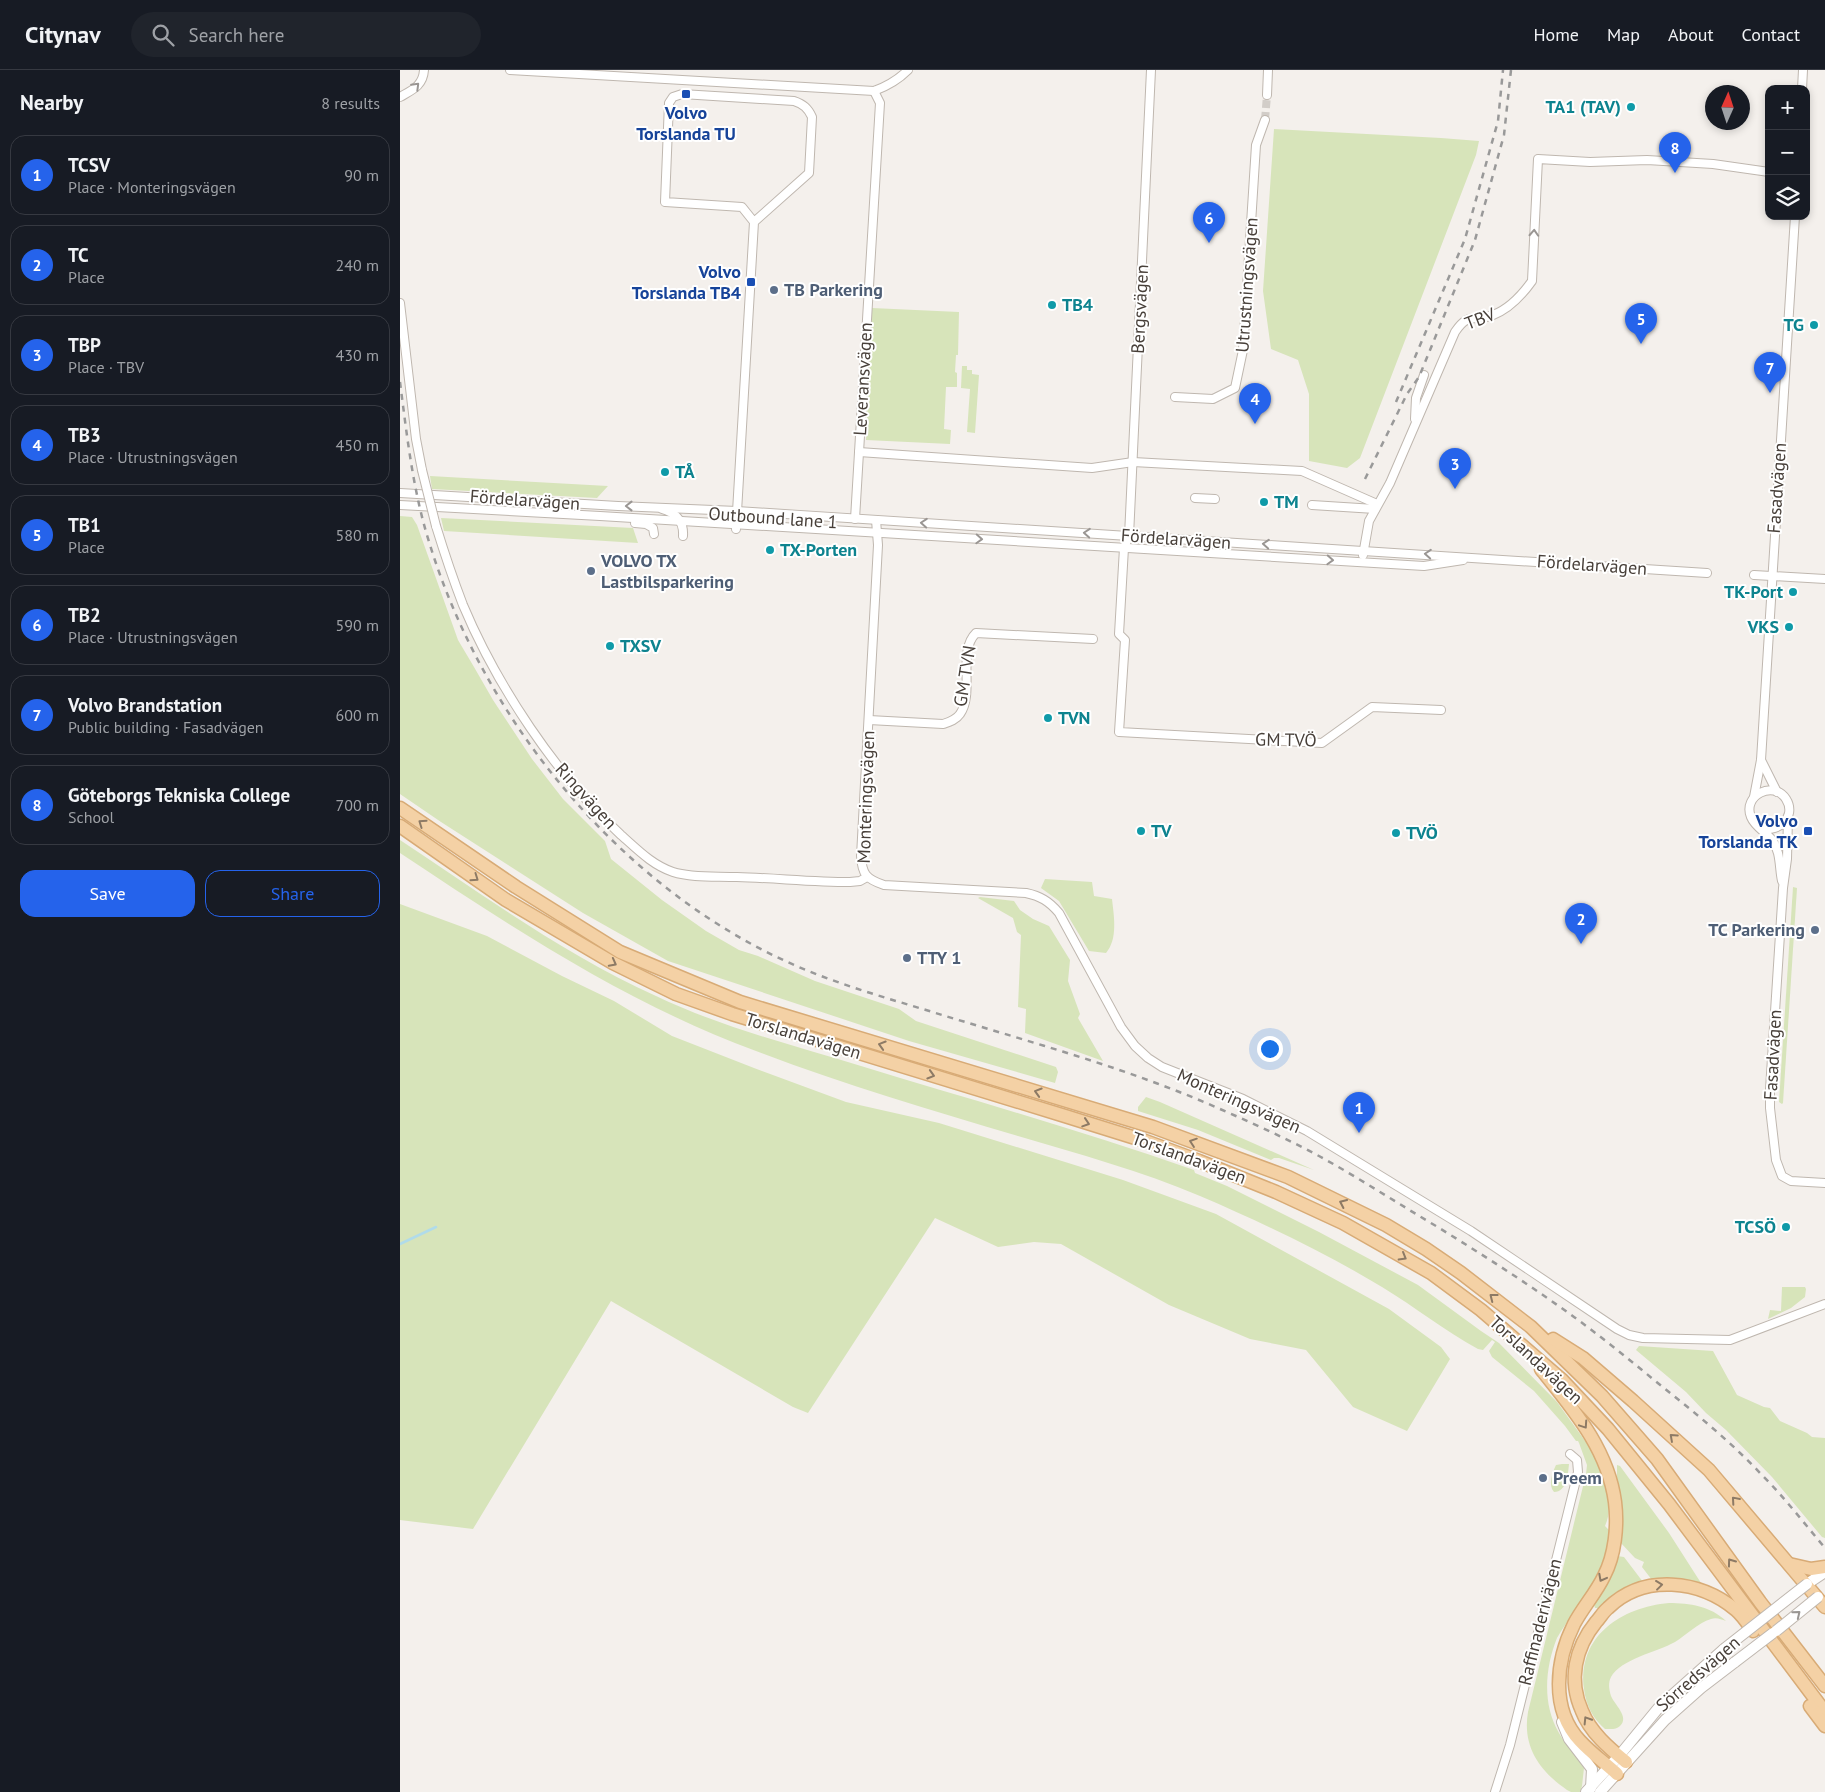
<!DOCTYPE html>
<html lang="en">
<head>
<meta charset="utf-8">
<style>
	:root { --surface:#171b24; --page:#20242c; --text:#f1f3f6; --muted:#9ea1a6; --line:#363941; --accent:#2563eb }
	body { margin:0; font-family:"PT Sans",sans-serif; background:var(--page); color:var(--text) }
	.controls { position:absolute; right:15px; top:15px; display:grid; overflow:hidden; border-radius:10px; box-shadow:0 2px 8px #0003 }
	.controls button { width:45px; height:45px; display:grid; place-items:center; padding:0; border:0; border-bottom:1px solid var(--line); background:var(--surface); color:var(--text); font:25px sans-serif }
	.compass { position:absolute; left:1305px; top:15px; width:45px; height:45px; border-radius:50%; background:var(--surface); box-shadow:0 2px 8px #0003; rotate:3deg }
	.you { position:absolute; left:869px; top:978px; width:18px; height:18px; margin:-12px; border:4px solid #fff; border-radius:50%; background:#1a73e8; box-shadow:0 0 0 8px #1a73e833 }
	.badge { display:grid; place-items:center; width:32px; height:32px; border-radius:50%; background:var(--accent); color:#fff; font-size:16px; font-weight:700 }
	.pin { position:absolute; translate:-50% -41px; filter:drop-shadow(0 1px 2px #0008) }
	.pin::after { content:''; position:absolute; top:26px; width:18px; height:15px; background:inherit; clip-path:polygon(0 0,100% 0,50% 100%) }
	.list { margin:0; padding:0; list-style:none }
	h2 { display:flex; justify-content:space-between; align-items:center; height:65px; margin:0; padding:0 20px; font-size:21px }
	h2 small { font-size:16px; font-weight:400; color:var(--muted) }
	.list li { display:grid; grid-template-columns:32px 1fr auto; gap:15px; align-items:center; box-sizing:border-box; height:80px; margin:0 10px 10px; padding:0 10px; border:1px solid var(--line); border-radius:15px }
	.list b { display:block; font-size:19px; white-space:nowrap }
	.list p { margin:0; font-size:16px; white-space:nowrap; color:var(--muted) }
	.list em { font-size:16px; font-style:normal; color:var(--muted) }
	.actions { display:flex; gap:10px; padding:15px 20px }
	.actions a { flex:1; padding:11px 0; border:1px solid var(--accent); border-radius:15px; text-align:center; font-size:18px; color:var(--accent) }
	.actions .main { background:var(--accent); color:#fff }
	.icon { flex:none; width:28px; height:28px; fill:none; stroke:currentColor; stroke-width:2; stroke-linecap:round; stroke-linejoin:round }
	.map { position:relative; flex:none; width:1425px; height:1722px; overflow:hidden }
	header { display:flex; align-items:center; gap:30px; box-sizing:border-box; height:70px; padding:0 25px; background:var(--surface); border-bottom:1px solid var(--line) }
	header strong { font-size:24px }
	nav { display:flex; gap:28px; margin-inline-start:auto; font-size:18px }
	.search { width:350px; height:45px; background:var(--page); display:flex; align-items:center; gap:12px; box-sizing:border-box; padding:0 18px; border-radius:28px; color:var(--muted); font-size:19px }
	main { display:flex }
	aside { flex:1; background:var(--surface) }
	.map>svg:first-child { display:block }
	.green { fill:#d7e4ba }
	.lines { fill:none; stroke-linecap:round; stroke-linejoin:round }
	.stream { stroke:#b0dbea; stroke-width:2.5 }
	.minor-tunnel { stroke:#d2cdc8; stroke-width:8; stroke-dasharray:8 4; stroke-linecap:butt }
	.minor-casing { stroke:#bfb7af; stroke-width:10 }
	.tertiary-casing { stroke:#bfb7af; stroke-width:12 }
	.primary-casing { stroke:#d8ab76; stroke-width:15 }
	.minor { stroke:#fff; stroke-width:8 }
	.tertiary { stroke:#fff; stroke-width:10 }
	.primary { stroke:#f4d1a5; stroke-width:12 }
	.rail { stroke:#999; stroke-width:2.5; stroke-dasharray:6 6; stroke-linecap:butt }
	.minor-bridge-casing { stroke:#bfb7af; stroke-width:10; stroke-linecap:butt }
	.tertiary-bridge-casing { stroke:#bfb7af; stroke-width:12; stroke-linecap:butt }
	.minor-bridge { stroke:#fff; stroke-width:8 }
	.tertiary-bridge { stroke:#fff; stroke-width:10 }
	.oneway { stroke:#9a9693 }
	.oneway2 { stroke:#8d7a65 }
	.transit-dot { fill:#1a4fb4; stroke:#fff; stroke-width:2 }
	.culture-dot { fill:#0f9aa8; stroke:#fff; stroke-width:2 }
	.service-dot { fill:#5c6f8a; stroke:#fff; stroke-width:2 }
	.labels { text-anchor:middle; stroke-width:4; stroke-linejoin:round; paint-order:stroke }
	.culture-label { font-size:18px; font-weight:bold; fill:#0d838f; stroke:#fff; text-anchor:start }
	.transit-label { font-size:18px; font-weight:bold; fill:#164399; stroke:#fff; text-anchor:end }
	.street-label { font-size:18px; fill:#48403a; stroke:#fff }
	.service-label { font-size:18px; font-weight:bold; fill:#4e5e75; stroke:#fff; text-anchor:start }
</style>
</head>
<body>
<header>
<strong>Citynav</strong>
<div class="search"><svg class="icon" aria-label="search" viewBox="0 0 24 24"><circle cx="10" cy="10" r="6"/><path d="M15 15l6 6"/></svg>Search here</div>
<nav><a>Home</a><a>Map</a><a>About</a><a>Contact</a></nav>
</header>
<main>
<aside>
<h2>Nearby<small>8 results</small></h2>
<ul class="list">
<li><span class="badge">1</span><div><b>TCSV</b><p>Place · Monteringsvägen</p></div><em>90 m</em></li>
<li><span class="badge">2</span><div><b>TC</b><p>Place</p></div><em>240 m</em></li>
<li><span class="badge">3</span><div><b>TBP</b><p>Place · TBV</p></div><em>430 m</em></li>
<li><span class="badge">4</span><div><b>TB3</b><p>Place · Utrustningsvägen</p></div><em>450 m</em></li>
<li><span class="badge">5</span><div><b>TB1</b><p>Place</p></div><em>580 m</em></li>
<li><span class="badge">6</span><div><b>TB2</b><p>Place · Utrustningsvägen</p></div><em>590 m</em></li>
<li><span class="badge">7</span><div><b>Volvo Brandstation</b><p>Public building · Fasadvägen</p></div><em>600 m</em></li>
<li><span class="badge">8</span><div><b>Göteborgs Tekniska College</b><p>School</p></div><em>700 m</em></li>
</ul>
<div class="actions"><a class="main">Save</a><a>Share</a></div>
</aside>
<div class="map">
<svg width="1425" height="1722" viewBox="0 0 1425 1722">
	<rect width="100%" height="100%" fill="#f4f0ec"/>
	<g class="green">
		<polygon points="874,59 1041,68 1079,71 1076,85 960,388 947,398 909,391 909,324 898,290 871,279 863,221"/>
		<polygon points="472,238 559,242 558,285 556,285 555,302 557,303 557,317 546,317 544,359 551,360 550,374 466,370"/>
		<polygon points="562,296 567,296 567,300 572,300 572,304 579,305 575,363 567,362 570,319 561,318"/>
		<polygon points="30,406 208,416 197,428 32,419"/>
		<polygon points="0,446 12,447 17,455 58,570 74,597 93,630 132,689 163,729 205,771 211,789 262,830 306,861 339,880 358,886 415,911 499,939 516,951 656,997 658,1002 655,1013 509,971 268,891 183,843 41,752 0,724"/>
		<polygon points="41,448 233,458 238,473 44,461"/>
		<path d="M0,770C83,825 165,885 256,926C321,957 392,975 461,996C572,1030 684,1061 794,1100L795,1103L827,1116L919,1162L1018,1215L1081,1261L1099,1273L1157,1332L1188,1375L1191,1377C1202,1400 1216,1432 1205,1456L1210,1461C1205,1506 1179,1531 1157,1568C1145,1598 1142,1634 1159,1663C1166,1676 1177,1685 1184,1698L1182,1716L1180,1722H1171L1167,1720C1140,1701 1122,1677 1128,1642L1186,1404L1187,1395L1179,1373L1178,1371H1176L1165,1356L1134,1321L1092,1287L1089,1281L1095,1272L1092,1270L1083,1280L1078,1279C1045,1261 1015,1237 982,1217C924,1182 863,1153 800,1126C741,1101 679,1084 618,1066C530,1040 442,1014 356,981C228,934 113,858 0,783Z"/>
		<path d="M645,809L692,812L694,826L712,829C714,847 718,869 706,883L689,881L659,831L641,818Z"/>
		<polygon points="1393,817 1397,818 1383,1033 1382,1034 1379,1032"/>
		<polygon points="580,827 614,831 620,840 633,849 649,856 670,890 668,911 680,944 678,948 703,991 625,963 626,939 618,937 621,865 617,862 613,848 578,828"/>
		<polygon points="0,834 87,866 162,906 214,931 272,966 354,998 446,1032 539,1053 723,1110 816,1144 989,1239 1041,1277 1050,1289 1007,1361 953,1337 906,1280 850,1269 769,1235 661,1174 634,1172 598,1177 535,1148 408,1343 393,1337 211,1231 73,1459 0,1450"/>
		<polygon points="746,1027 760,1032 914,1100 879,1088 874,1088 871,1090 798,1060 738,1041 738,1037"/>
		<polygon points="1382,1217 1405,1217 1406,1219 1405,1227 1391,1238 1368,1249 1370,1240 1381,1241"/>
		<polygon points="1239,1276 1313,1281 1337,1325 1364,1337 1370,1338 1380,1351 1407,1363 1412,1367 1425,1368 1425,1468 1422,1467 1372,1407 1326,1360 1306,1343 1286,1322 1236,1280"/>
		<path d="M1162,1394H1169C1168,1404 1167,1422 1154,1422C1148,1415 1152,1403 1156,1395Z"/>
		<polygon points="1217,1395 1220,1396 1269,1463 1301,1513 1283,1509 1252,1510 1242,1497 1244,1492 1235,1488 1220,1472 1221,1434 1217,1410"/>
		<polygon points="1217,1486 1224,1487 1243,1512 1219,1522 1198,1538 1195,1538 1194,1535 1206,1514"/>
		<path d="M1269,1533C1290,1533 1310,1536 1326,1551C1321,1549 1316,1547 1311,1549C1298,1553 1286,1565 1275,1572C1257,1582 1221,1589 1211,1607C1208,1613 1209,1619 1211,1626C1214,1634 1230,1647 1220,1656C1216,1660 1211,1659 1205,1659C1193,1649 1186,1635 1184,1619C1177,1566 1222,1537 1269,1533Z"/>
	</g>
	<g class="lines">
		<polyline class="stream" points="0,1174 36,1157"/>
		<polyline class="minor-tunnel" points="865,50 867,25"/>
		<g class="minor-casing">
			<g id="minor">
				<path d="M110,0L474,21C488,16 498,10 508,0"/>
				<polyline points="751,0 729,466 724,478 719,564 725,570 719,662 922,673 972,637 1041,640"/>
				<polyline points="1402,19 1403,0"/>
				<polyline points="867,25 868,0"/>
				<path d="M0,27C12,20 23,16 24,0"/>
				<polyline points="0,233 16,369 22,400"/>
				<polyline points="775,327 813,329 835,318 843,280 856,75 865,50"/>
				<polyline points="1015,349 1016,328 1024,305"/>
				<polyline points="459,382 692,398 733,392 902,401 977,434"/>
				<polyline points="0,423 218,436 337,441 1307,503"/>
				<polyline points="795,428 815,429"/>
				<polyline points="0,435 200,446 1024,496 1063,490"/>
				<polyline points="912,435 975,439"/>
				<path d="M262,439C276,443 284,451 283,466"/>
				<polyline points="455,449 480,33 474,21"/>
				<path d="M476,450L478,475L461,786C462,804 466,809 484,815L626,823C640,826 649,831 659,843L721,957L735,976L748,988L762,997L843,1029L907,1061L1071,1161L1217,1259L1229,1265L1243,1268L1330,1270L1425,1234"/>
				<polyline points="235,453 246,454 253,458 254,464"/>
				<path d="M36,456C44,482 53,509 63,535C97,616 156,705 221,765C237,779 252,795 273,802C292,808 316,806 337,807C375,808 413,812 450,812L460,811L467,807"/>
				<path d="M336,459L354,152L342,137L265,132L269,33L273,27L282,24L394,31C403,34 408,38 412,47L409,103L354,152"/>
				<path d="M963,485L969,451L990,413L1055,262C1069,241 1075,252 1093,245C1109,239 1122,225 1132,211L1138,89L1190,92L1247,90L1313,94L1369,102"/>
				<polyline points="1354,505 1425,509"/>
				<path d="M469,650L543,654C549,652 556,650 560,644C575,623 557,581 576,563L693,569"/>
				<polyline points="1361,690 1377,722"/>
				<polyline points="1354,727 1361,690 1395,146"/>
				<polyline points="1388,747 1387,789 1383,818 1370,1019 1370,1038 1376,1090 1382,1106 1391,1111 1425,1113"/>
				<path d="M1358,756C1375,766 1398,748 1386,729C1374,710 1342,725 1351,747C1355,757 1366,762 1372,770C1381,782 1379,797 1382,811"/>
				<polyline points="1095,1722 1110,1675 1178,1402 1177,1390 1170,1384"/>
			</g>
		</g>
		<g class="tertiary-casing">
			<g id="tertiary">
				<polyline points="1407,1514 1425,1502"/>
				<polyline points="1162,1652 1169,1669 1192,1699 1191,1718"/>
				<polyline points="1186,1722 1219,1686 1260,1636 1324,1579"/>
				<polyline points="1200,1722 1265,1650 1301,1618 1335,1592"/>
			</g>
		</g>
		<g class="primary-casing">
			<g id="primary">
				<polyline points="0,738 116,817 220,882 340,932 753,1057 888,1107 986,1155 1026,1179 1061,1203 1131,1257 1202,1326 1257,1389 1360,1532 1425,1616"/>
				<polyline points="0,756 106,830 213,893 276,924 332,944 665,1046 745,1071 799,1091 876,1122 943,1153 1031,1203 1081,1240 1162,1310 1208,1359 1269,1434 1425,1642"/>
				<polyline points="1153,1269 1183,1288 1233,1331 1309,1400 1425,1537"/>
				<path d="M1141,1299C1173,1339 1208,1379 1215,1432C1218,1456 1215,1485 1204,1506C1196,1523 1183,1537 1174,1554C1156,1590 1150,1639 1180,1671C1191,1683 1205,1693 1217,1704"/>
				<polyline points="1389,1494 1411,1499 1425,1497"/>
				<polyline points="1410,1636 1425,1656"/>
				<path d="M1226,1692C1209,1678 1190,1662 1182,1641C1168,1610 1175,1578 1196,1552C1200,1548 1203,1542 1208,1538C1244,1503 1300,1510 1336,1540C1343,1546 1348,1554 1353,1561"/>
			</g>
		</g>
		<use href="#minor" class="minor"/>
		<use href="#tertiary" class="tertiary"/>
		<use href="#primary" class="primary"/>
		<g class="rail">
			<path d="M0,312C7,366 13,422 30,475C86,656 228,827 406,900C445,916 486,928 526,940C619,969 714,994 804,1032C843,1049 882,1066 919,1086C959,1108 997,1133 1036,1156C1083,1185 1130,1215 1174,1247C1203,1268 1231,1291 1259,1314C1294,1342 1330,1371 1361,1404C1384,1427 1404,1453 1425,1478"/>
			<polyline points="996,332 1065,169 1098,51 1103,0"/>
			<polyline points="965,409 1007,324 1019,307 1075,170 1104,65 1111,0"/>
		</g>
		<g class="minor-bridge-casing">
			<polyline id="minor-bridge" points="22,400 36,456"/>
		</g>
		<g class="tertiary-bridge-casing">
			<g id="tertiary-bridge">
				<polyline points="1376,1561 1418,1527"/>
				<polyline points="1324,1579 1407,1514"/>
				<polyline points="1335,1592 1373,1563"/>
			</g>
		</g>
		<use href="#minor-bridge" class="minor-bridge"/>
		<use href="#tertiary-bridge" class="tertiary-bridge"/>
	</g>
	<defs><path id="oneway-chevron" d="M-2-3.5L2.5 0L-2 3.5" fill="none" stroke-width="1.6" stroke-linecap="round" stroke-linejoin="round" transform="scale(1.25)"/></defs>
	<g class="oneway">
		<use href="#oneway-chevron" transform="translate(16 16) rotate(-45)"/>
		<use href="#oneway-chevron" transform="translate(1134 163) rotate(-87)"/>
		<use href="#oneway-chevron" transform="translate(229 436) rotate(-180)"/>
		<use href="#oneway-chevron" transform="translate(524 453) rotate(-176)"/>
		<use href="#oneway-chevron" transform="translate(687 463) rotate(-176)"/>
		<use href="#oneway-chevron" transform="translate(579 469) rotate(3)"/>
		<use href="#oneway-chevron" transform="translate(866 474) rotate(-176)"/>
		<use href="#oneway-chevron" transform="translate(1028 484) rotate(-176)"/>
		<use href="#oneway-chevron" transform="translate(930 490) rotate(3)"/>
		<use href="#oneway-chevron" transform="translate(1397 1544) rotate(-39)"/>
	</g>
	<g class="oneway2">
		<use href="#oneway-chevron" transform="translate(22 753) rotate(-145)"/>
		<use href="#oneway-chevron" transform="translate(75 808) rotate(35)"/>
		<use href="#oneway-chevron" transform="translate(213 893) rotate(28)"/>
		<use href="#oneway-chevron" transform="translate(482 975) rotate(-163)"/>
		<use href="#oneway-chevron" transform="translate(531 1005) rotate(17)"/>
		<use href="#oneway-chevron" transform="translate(638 1022) rotate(-163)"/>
		<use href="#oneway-chevron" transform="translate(686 1053) rotate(18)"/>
		<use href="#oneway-chevron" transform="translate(793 1072) rotate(-161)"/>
		<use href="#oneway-chevron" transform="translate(943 1133) rotate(-155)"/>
		<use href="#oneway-chevron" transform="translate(1003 1187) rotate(30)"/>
		<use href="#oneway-chevron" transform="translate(1093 1227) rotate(-142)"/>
		<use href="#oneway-chevron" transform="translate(1184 1355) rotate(56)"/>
		<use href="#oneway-chevron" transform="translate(1273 1367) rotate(-138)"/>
		<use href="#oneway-chevron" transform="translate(1335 1430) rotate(-131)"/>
		<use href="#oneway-chevron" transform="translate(1331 1492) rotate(-126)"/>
		<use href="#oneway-chevron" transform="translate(1202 1508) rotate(118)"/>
		<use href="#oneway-chevron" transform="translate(1259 1515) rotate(-7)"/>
		<use href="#oneway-chevron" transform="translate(1187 1650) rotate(-122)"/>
	</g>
	<g class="transit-dot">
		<rect x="281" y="19" width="10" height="10" rx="2.5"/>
		<rect x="346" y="207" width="10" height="10" rx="2.5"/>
		<rect x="1403" y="756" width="10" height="10" rx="2.5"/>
	</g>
	<g class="culture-dot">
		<circle cx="1231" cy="37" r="5"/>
		<circle cx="652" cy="235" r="5"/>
		<circle cx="1414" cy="255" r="5"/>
		<circle cx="265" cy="402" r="5"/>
		<circle cx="864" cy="432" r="5"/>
		<circle cx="370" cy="480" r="5"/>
		<circle cx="1393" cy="522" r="5"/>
		<circle cx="1389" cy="557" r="5"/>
		<circle cx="210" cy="576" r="5"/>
		<circle cx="648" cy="648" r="5"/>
		<circle cx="741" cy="761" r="5"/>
		<circle cx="996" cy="763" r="5"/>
		<circle cx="1386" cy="1157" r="5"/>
	</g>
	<g class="service-dot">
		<circle cx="374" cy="220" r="5"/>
		<circle cx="191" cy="501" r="5"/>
		<circle cx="1415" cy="860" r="5"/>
		<circle cx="507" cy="888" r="5"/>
		<circle cx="1143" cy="1408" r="5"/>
	</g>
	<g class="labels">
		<g class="culture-label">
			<text x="1221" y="43" text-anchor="end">TA1 (TAV)</text>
			<text x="662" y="241">TB4</text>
			<text x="1404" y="261" text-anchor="end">TG</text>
			<text x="275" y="408">TÅ</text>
			<text x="874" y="438">TM</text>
			<text x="380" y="486">TX-Porten</text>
			<text x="1383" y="528" text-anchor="end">TK-Port</text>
			<text x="1379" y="563" text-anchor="end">VKS</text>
			<text x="220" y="582">TXSV</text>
			<text x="658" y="654">TVN</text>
			<text x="751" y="767">TV</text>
			<text x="1006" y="769">TVÖ</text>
			<text x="1376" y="1163" text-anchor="end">TCSÖ</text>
		</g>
		<g class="transit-label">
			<text x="286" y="49" text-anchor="middle">Volvo<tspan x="286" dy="21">Torslanda TU</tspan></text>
			<text x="341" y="208">Volvo<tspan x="341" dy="21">Torslanda TB4</tspan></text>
			<text x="1398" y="757">Volvo<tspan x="1398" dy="21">Torslanda TK</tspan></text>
		</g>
		<g class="street-label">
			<text transform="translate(847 215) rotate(-86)" y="6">Utrustningsvägen</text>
			<text transform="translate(740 239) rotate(-87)" y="6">Bergsvägen</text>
			<text transform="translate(1080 249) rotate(-21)" y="6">TBV</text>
			<text transform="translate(463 309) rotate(-87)" y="6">Leveransvägen</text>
			<text transform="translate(1377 418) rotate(-86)" y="6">Fasadvägen</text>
			<text transform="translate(125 430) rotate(4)" y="6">Fördelarvägen</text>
			<text transform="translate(373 448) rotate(4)" y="6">Outbound lane 1</text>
			<text transform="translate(776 469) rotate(4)" y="6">Fördelarvägen</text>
			<text transform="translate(1192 495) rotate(4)" y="6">Fördelarvägen</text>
			<text transform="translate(565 606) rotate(-81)" y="6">GM TVN</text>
			<text transform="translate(886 670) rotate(1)" y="6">GM TVÖ</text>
			<text transform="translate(186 726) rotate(48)" y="6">Ringvägen</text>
			<text transform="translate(466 727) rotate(-88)" y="6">Monteringsvägen</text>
			<text transform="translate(403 966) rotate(17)" y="6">Torslandavägen</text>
			<text transform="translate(1373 985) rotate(-87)" y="6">Fasadvägen</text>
			<text transform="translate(839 1031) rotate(24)" y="6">Monteringsvägen</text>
			<text transform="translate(789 1088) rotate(20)" y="6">Torslandavägen</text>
			<text transform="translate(1136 1290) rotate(43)" y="6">Torslandavägen</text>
			<text transform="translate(1140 1552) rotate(-76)" y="6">Raffinaderivägen</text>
			<text transform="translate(1298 1604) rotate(-41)" y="6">Sörredsvägen</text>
		</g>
		<g class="service-label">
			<text x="384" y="226">TB Parkering</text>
			<text x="201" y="497">VOLVO TX<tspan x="201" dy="21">Lastbilsparkering</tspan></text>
			<text x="1405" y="866" text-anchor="end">TC Parkering</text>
			<text x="517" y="894">TTY 1</text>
			<text x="1153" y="1414">Preem</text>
		</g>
	</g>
</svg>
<div class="controls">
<button>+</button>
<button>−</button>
<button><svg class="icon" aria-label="layers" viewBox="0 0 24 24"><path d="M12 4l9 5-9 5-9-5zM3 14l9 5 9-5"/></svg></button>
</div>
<svg class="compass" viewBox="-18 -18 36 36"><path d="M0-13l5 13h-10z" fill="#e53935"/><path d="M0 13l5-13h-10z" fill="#9ea1a6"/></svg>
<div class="you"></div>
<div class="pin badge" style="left:959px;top:1063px">1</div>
<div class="pin badge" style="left:1181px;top:874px">2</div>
<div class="pin badge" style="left:1055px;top:419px">3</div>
<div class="pin badge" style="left:855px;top:354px">4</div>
<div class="pin badge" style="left:1241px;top:274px">5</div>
<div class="pin badge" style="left:809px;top:173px">6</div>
<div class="pin badge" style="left:1370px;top:323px">7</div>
<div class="pin badge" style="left:1275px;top:103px">8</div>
</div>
</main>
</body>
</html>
